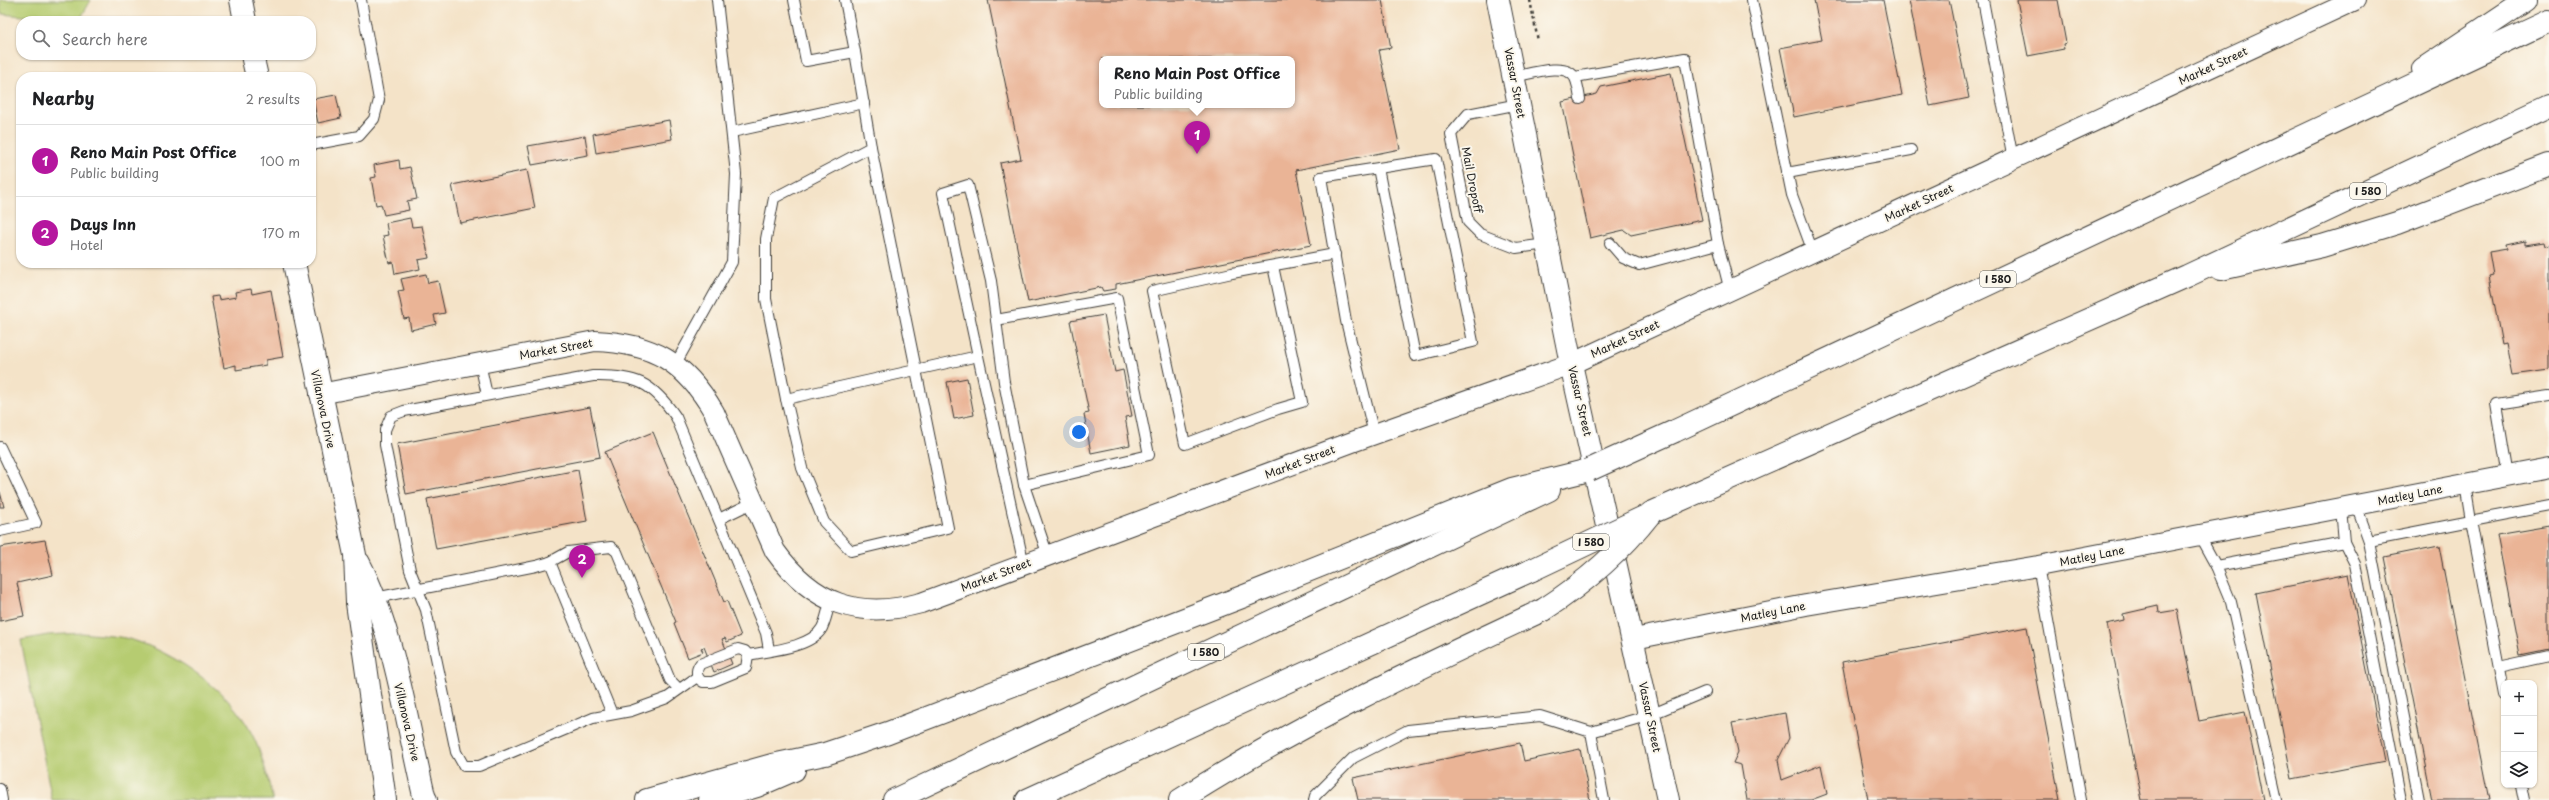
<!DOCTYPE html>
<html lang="en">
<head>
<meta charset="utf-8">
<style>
	:root { --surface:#fff; --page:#f2f2f2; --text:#202124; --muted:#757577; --line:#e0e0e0; --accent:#b5179e }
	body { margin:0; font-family:"Playpen Sans",sans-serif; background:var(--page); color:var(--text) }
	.controls { position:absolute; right:12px; bottom:12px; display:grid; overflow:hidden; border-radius:8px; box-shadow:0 1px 3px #0004 }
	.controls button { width:36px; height:36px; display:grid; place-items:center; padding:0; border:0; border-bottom:1px solid var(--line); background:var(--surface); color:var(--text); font:20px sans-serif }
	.you { position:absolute; left:1079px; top:432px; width:14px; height:14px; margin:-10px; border:3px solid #fff; border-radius:50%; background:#1a73e8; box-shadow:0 0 0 6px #1a73e833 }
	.badge { display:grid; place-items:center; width:26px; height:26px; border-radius:50%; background:var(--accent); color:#fff; font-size:13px; font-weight:700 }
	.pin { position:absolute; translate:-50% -33px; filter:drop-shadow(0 1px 2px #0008) }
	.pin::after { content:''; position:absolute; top:21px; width:14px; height:12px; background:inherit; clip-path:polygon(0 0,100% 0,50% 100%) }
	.popup { position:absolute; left:1099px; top:56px; width:196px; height:52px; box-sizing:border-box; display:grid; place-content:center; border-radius:8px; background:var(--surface); filter:drop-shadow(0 1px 3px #0005); font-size:13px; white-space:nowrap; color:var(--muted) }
	.popup b { font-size:15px; color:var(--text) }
	.popup::after { content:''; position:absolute; left:50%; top:100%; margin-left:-8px; border:8px solid transparent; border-top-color:var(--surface) }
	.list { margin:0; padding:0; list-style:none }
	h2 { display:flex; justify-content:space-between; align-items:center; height:52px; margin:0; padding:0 16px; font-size:17px }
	h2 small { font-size:13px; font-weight:400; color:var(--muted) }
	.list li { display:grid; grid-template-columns:26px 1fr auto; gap:12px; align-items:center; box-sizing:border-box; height:72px; padding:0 16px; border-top:1px solid var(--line) }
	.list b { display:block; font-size:15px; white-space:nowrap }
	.list p { margin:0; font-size:13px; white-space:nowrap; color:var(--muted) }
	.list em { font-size:13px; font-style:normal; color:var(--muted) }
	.icon { flex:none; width:22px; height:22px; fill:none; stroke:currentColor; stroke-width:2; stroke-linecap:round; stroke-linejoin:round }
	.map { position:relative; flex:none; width:2549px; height:800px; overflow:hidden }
	.search { position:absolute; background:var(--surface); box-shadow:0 1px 3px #0004; left:16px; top:16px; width:300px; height:44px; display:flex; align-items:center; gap:10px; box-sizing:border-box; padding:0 14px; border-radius:16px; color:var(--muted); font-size:15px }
	.panel { position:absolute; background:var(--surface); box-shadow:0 1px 3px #0004; left:16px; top:72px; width:300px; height:196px; border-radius:16px }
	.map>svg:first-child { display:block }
	.green { fill:#b6cc71; stroke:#697446 }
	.building { fill:#eab496; fill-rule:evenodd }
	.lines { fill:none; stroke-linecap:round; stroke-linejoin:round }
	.service-casing { stroke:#3c3a36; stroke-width:12 }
	.minor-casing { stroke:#3c3a36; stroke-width:22 }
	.tertiary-casing { stroke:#3c3a36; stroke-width:24 }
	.motorway-casing { stroke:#3c3a36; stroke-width:24 }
	.path { stroke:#3c3a36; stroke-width:2.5; stroke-dasharray:3 3; stroke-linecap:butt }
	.service { stroke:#fff; stroke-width:10 }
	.minor { stroke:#fff; stroke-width:20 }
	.tertiary { stroke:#fff; stroke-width:22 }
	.motorway { stroke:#fff; stroke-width:22 }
	.motorway-bridge-casing { stroke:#3c3a36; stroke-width:24; stroke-linecap:butt }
	.motorway-bridge { stroke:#fff; stroke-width:22 }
	.labels { text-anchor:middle; stroke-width:4; stroke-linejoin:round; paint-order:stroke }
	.shield { fill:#fbf7ec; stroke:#5f5e5a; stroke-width:1 }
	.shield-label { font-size:10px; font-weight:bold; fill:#1c1c1c }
	.street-label { font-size:11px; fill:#1c1c1c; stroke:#fbf7ec }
</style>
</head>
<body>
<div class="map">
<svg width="2549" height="800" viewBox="0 0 2549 800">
	<rect width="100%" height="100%" fill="#fbf7ec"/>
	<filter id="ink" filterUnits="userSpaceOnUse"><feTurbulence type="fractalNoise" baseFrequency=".025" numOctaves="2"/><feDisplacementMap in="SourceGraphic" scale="8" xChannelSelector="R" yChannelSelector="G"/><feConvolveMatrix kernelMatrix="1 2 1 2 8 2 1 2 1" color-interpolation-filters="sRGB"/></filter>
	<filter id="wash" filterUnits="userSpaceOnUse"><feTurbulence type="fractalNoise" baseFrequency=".012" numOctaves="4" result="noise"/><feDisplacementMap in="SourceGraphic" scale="16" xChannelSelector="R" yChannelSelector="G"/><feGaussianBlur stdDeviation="0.9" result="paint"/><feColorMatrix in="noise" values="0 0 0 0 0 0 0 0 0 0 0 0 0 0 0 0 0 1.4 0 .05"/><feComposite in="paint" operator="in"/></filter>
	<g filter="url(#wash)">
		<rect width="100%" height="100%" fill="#f4e3c8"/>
		<g class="green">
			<polygon points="0,0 91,0 79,21 1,14"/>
			<path d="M82,633C96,635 111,635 125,638C168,648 224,687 247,725C261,748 267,775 273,800H52L21,640L48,635Z"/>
		</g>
		<g id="blocks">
			<g class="building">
				<path d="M988,0H1382L1391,48L1379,50L1400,149L1296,170L1311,245L1116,284V289L1103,291L1101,287L1028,302L1000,163L1021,159ZM1102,59H1292V105H1102Z"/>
				<polygon points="1814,0 1883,0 1902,95 1794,117 1780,48 1822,40"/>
				<polygon points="1909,0 1949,0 1969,98 1930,106"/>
				<polygon points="2017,0 2058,0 2066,43 2063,44 2064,49 2028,56"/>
				<polygon points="1671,73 1702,220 1631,235 1624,230 1590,238 1562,102 1597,94 1601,87"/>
				<polygon points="336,95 341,118 318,123 313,99"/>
				<polygon points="669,120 672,139 596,153 593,134"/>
				<polygon points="585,136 588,155 532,165 528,146"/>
				<polygon points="399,160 400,169 410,167 417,199 407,201 409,210 384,215 381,204 376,205 371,178 376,177 374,165"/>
				<polygon points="527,170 535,208 460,223 452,185"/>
				<polygon points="410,218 412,227 422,226 429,258 418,260 420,269 395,274 393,262 389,263 383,236 388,235 386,223"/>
				<polygon points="2525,241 2525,245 2544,242 2545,246 2549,245 2549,370 2512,375 2506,344 2502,345 2489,276 2493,275 2489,252 2507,249 2506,245"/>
				<polygon points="426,274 428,283 438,281 445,313 434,315 436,324 411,330 409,318 404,319 398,291 404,290 401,279"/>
				<polygon points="251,289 252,294 271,290 283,357 266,360 266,365 236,370 236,365 224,368 211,297 218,296 219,300 236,297 235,292"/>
				<polygon points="1104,315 1115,372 1123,370 1132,416 1125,417 1130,445 1091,453 1084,414 1089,413 1070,321"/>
				<polygon points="967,378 974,415 954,419 947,382"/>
				<polygon points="590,407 600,457 406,494 397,444"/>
				<polygon points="653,432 724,602 727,601 741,636 727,642 725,638 722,639 732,664 714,672 704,647 701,648 703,652 688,658 674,623 676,622 605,452"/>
				<polygon points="578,470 587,521 436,549 427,499"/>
				<polygon points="0,492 4,507 0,507"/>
				<polygon points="2549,526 2549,649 2520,655 2497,535"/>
				<polygon points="45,540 53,575 17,583 24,616 0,621 0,547"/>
				<polygon points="2439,546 2450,603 2489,800 2432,800 2384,557"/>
				<polygon points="2348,574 2385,761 2292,779 2256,593"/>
				<polygon points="2158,606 2159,613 2177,610 2199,721 2245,712 2263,800 2142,800 2107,624 2124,620 2123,614"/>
				<polygon points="2027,627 2060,800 1868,800 1842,662"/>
				<polygon points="1785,713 1789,738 1778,760 1782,780 1821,765 1827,794 1811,800 1747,800 1741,765 1733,763 1738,752 1732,723"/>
				<polygon points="1520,743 1524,761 1580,749 1590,800 1358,800 1353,778"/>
			</g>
		</g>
	</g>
	<g filter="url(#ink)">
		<use href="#blocks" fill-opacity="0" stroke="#3c3a36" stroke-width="1"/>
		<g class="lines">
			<g class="service-casing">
				<g id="service">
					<polyline points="794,0 806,61 855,52 845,0"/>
					<polyline points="1752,0 1792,195 1813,252"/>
					<polyline points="1983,0 2013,159"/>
					<polyline points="855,52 871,147 774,198 766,239 766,299 786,399 978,356 943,193 968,185 991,281 1004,382 1024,485 1048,556"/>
					<path d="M1514,77C1529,74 1567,61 1575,78C1578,84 1579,93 1580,99"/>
					<polyline points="1575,77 1685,58 1718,244"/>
					<polyline points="1519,104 1468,114 1451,134 1468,222 1480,234 1516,248 1547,244"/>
					<polyline points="732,132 864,103"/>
					<polyline points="311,145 359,136 374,119 379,100 361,0"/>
					<polyline points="1787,173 1911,150"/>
					<polyline points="1610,243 1623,258 1639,265 1718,244 1730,291"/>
					<polyline points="1273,266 1302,402 1278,409 1185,444 1152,291 1232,273 1335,254"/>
					<polyline points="996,320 1117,298 1149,455 1024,485"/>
					<polyline points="978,356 1024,565"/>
					<polyline points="480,363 487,395"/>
					<polyline points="675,365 732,262 736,174 717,0"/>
					<polyline points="786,399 802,468 824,522 851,551 948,528 871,147"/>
					<polyline points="1374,434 1346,321 1321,177 1436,159 1473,342 1415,356 1378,168"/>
					<polyline points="0,447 36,523 0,531"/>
					<polyline points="2508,476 2496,404 2549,396"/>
					<polyline points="2356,505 2369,541 2471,521 2465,484"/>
					<polyline points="719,519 754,502"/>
					<polyline points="2199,535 2216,566 2344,542 2341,508"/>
					<polyline points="2369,541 2419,800"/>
					<polyline points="2344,542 2355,564 2401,800"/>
					<polyline points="550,562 612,714"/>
					<polyline points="2038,566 2081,800"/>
					<polyline points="2216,566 2231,602 2276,800"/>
					<polyline points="375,598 536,566 550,562 568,552 611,547 617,552 670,680 679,689"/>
					<path d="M738,649L745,651L748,655L746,668L712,682H703C696,678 695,671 700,664Z"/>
					<path d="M748,655C768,651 811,648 822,628C826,620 828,610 830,601"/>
					<polyline points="2499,667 2549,656"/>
					<path d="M697,677L667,698L631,711L593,718L479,766H464L456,752L426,610L410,570L385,445V430L391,416L404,411L593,376C635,375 652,382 676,417L766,633L769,650"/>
					<polyline points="2504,695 2471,521 2549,506"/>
					<polyline points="2521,785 2524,800"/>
					<polyline points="0,789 2,800"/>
					<polyline points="1314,800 1315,796 1353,758 1408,730 1540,716 1591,732"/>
					<polyline points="1604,800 1591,732 1650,715 1705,692"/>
				</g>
			</g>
			<g class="minor-casing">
				<g id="minor">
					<path d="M320,394L595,341C653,343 685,362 714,412L775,551C813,604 858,620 921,603L1355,441L1571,364L2355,0"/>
					<polyline points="1634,639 1806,605 2038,566 2549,468"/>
				</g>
			</g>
			<g class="tertiary-casing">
				<g id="tertiary">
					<polyline points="241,0 245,21"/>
					<polyline points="1498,0 1571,364 1668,800"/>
					<polyline points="252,55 257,77"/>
					<polyline points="294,263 355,555 357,603 385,800"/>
					<path d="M359,563C394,630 407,725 425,800"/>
				</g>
			</g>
			<g class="motorway-casing">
				<g id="motorway">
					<polyline points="2423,69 2526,0"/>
					<polyline points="2221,269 2322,246 2397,223 2549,165"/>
					<polyline points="1675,431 2549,21"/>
					<polyline points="1651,513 2187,276 2549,106"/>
					<polyline points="425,799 426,800"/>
					<polyline points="647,800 772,765 825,754 888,733 1247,595 1512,489 1589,470"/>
					<polyline points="710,800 757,786 794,770"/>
					<polyline points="894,800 1549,490"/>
					<polyline points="1027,800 1532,570"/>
					<path d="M1180,800C1296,726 1418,668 1543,610"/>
				</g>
			</g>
			<polyline class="path" points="1530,0 1538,41"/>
			<use href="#service" class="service"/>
			<use href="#minor" class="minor"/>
			<use href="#tertiary" class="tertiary"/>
			<use href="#motorway" class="motorway"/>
			<g class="motorway-bridge-casing">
				<g id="motorway-bridge">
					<polyline points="1589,470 1675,431"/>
					<polyline points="1532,570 1646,516"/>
					<path d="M1543,610C1585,583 1620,553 1651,513"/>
				</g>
			</g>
			<use href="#motorway-bridge" class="motorway-bridge"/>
		</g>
	</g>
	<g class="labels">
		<g class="shield">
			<rect x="2350" y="183" width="36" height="16" rx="3"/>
			<rect x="1980" y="271" width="36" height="16" rx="3"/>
			<rect x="1573" y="534" width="36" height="16" rx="3"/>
			<rect x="1188" y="644" width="36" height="16" rx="3"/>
		</g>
		<g class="shield-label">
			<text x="2368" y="195">I 580</text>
			<text x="1998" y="283">I 580</text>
			<text x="1591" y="546">I 580</text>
			<text x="1206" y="656">I 580</text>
		</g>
		<g class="street-label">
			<text transform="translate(2213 66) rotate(-25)" y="4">Market Street</text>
			<text transform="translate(1515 83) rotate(79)" y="4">Vassar Street</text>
			<text transform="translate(1472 180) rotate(79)" y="4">Mail Dropoff</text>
			<text transform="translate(1919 203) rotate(-25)" y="4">Market Street</text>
			<text transform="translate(1625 339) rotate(-25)" y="4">Market Street</text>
			<text transform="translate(556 349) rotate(-10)" y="4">Market Street</text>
			<text transform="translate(1580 401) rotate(77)" y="4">Vassar Street</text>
			<text transform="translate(323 409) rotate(78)" y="4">Villanova Drive</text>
			<text transform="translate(1300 462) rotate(-21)" y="4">Market Street</text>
			<text transform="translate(2410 495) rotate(-11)" y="4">Matley Lane</text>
			<text transform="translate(2092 556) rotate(-11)" y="4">Matley Lane</text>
			<text transform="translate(996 575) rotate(-21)" y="4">Market Street</text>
			<text transform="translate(1773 612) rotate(-11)" y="4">Matley Lane</text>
			<text transform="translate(1650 717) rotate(78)" y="4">Vassar Street</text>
			<text transform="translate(407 722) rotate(77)" y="4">Villanova Drive</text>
		</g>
	</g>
</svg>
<div class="controls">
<button>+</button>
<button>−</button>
<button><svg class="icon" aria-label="layers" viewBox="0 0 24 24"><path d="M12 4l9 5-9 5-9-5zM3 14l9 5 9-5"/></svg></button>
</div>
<div class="you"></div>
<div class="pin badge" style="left:1197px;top:154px">1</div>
<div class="popup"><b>Reno Main Post Office</b>Public building</div>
<div class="pin badge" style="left:582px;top:578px">2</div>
<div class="search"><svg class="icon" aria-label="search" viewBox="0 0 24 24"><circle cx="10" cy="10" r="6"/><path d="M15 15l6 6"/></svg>Search here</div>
<section class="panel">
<h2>Nearby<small>2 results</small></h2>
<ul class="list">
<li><span class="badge">1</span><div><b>Reno Main Post Office</b><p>Public building</p></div><em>100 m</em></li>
<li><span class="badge">2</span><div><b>Days Inn</b><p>Hotel</p></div><em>170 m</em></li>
</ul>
</section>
</div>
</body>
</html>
